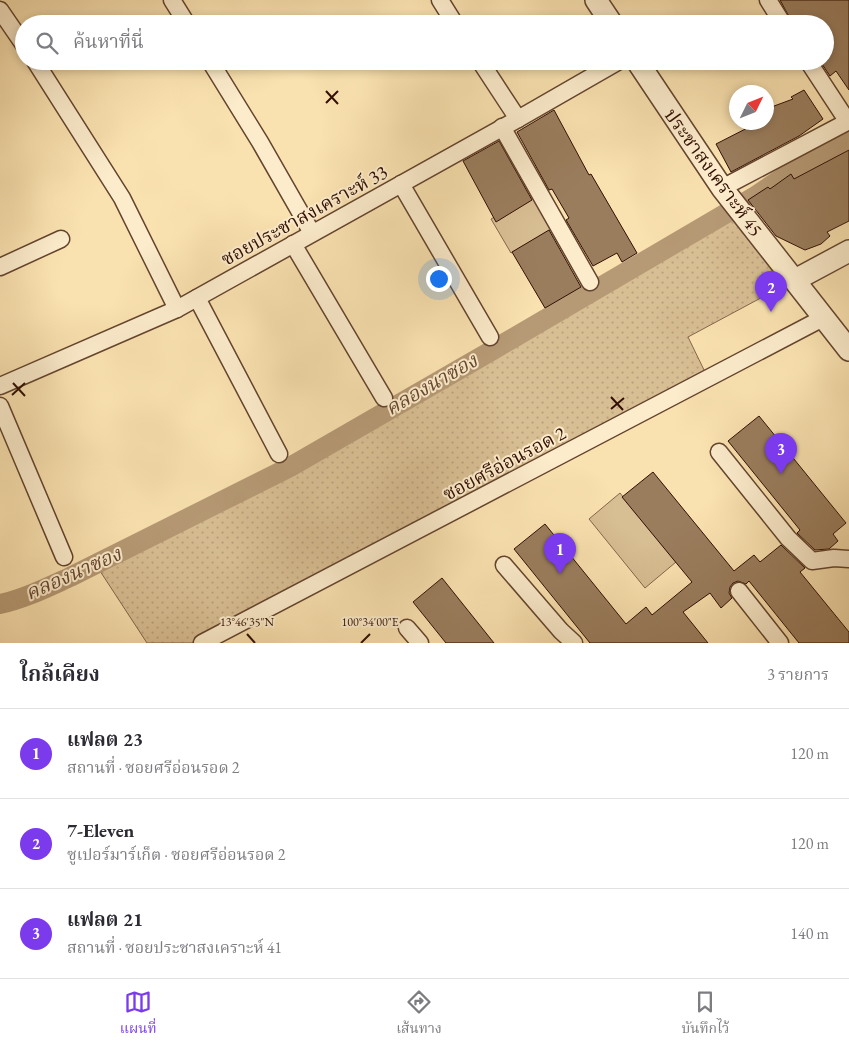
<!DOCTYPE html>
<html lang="th">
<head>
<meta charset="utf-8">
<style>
	:root { --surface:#fff; --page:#f2f2f3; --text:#2b2b33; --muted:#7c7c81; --line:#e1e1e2; --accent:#7c3aed }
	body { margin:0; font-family:"EB Garamond","Noto Serif Thai",serif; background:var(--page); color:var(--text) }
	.compass { position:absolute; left:729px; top:85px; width:45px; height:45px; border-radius:50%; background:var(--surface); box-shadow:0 2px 8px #0003; rotate:47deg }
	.you { position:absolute; left:438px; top:278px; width:18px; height:18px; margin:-12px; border:4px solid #fff; border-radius:50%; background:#1a73e8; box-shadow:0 0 0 8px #1a73e833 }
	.badge { display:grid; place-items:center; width:32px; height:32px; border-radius:50%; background:var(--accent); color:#fff; font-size:16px; font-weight:700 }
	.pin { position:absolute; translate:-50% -41px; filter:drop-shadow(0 1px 2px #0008) }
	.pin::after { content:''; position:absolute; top:26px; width:18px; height:15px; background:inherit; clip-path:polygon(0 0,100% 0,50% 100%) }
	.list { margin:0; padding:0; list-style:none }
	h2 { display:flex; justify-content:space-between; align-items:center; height:65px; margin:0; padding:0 20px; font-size:21px }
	h2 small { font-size:16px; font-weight:400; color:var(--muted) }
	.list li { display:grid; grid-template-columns:32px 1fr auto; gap:15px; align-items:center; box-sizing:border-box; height:90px; padding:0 20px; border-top:1px solid var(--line) }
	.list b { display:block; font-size:19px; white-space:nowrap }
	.list p { margin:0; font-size:16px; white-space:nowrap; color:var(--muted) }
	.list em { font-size:16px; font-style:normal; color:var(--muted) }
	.icon { flex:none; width:28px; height:28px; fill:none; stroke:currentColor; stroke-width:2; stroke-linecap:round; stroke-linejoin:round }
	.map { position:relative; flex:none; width:849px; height:643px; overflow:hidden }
	.search { position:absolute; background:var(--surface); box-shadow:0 2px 8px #0003; left:15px; right:15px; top:15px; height:55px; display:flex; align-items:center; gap:12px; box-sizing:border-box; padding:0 18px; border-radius:28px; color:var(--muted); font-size:19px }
	.sheet { height:335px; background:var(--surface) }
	nav { display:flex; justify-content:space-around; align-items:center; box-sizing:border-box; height:70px; border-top:1px solid var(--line); background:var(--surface); font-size:14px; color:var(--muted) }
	nav a { display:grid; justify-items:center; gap:2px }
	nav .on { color:var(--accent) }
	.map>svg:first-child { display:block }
	.grass { fill:url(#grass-dots); stroke:#84664b }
	.green { fill:#d8be93; stroke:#84664b }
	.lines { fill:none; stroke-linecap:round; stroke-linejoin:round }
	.canal { stroke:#b69a75; stroke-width:20 }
	.building { fill:#9a7d5d; stroke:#310f03 }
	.minor-casing { stroke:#63442e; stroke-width:19 }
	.tertiary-casing { stroke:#63442e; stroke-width:24 }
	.minor { stroke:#fceccc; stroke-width:16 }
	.tertiary { stroke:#fceccc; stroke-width:21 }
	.ticks { fill:none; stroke:#310f03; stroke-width:2 }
	.labels { text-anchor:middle; stroke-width:4; stroke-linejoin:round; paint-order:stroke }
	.street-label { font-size:19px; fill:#310f03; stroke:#fceccc }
	.water-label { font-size:20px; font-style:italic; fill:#664731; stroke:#fceccc }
	.ticks-label { font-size:12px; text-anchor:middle; fill:#310f03; stroke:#fceccc; stroke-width:4; stroke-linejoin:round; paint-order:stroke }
</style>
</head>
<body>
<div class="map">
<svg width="849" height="643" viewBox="0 0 849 643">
	<defs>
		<pattern id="grass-dots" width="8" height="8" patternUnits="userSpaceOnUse" patternTransform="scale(1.25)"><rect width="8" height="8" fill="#d8be93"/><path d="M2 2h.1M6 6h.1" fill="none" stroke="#baa27d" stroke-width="1.8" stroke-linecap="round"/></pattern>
	</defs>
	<rect width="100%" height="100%" fill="#fae2b0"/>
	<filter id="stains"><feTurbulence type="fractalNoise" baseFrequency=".004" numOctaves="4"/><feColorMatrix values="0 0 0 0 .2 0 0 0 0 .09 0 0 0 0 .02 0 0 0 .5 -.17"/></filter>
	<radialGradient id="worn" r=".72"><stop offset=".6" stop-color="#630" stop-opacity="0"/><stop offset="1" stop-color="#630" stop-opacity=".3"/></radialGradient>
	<polygon class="grass" points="731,215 785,285 688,337 706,374 193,643 147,643 100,571 462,377"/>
	<g class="green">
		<polygon points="536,194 554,228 511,253 491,219"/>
		<polygon points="620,493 676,562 645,588 589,519"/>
	</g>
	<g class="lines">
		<path class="canal" d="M0,604C24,599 48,587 70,577L290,467L486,354L754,197L794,170L849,138"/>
	</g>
	<g class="building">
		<polygon points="780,0 849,0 849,90 836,71 830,76 820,61 825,61 825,24 793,24"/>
		<polygon points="804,90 823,119 799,136 731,172 716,144 759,122 766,122 766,118 769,117 766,109 793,99 791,97"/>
		<polygon points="554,110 589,175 591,174 637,253 622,262 617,253 593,266 566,220 569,218 552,189 549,190 517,132"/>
		<polygon points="499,141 532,200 496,222 463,161"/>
		<polygon points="849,150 849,221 827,232 830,236 821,244 805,250 776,236 748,200 768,187 770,189 791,174 794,179"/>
		<polygon points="549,230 581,287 545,308 512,252"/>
		<polygon points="759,416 846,523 833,534 838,541 829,549 815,550 797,533 800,530 728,441"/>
		<polygon points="653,472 734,571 754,555 760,562 781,545 805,568 800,572 849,632 849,643 799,643 749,581 746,584 738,581 733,583 730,587 729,593 732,598 721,608 710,593 683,612 708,643 590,643 514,549 545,524 626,624 646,607 652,615 692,582 622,497"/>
		<polygon points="442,578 494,643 446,643 413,602"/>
	</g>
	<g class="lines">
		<g class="minor-casing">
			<g id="minor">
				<polyline points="172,0 187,24"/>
				<polyline points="440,0 455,24"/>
				<polyline points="768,0 783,24"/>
				<polyline points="0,10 24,45"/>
				<polyline points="35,61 122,198 177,309"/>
				<polyline points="210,61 260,142 312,233"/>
				<polyline points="480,61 518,119"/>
				<polyline points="808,61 848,122"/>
				<polyline points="502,127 590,282"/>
				<polyline points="401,184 490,337"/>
				<polyline points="722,188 849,121"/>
				<polyline points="293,244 384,398"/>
				<polyline points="0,267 61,239"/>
				<polyline points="197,298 279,454"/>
				<polyline points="0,386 177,309 518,119 619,61"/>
				<polyline points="0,406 64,557"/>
				<polyline points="719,452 788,538 812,561 834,558 849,559"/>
				<polyline points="504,565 561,631 574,643"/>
				<polyline points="739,591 780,643"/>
				<polyline points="407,628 420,643"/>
				<polyline points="202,643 823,318"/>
			</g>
		</g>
		<g class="tertiary-casing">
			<g id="tertiary">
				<polyline points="596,0 612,24"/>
				<polyline points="637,61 722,188 849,350"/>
				<polyline points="795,280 849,251"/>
			</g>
		</g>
		<use href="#minor" class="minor"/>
		<use href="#tertiary" class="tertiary"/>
	</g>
	<path class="ticks" d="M326,91L338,104M326,103L338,91M13,383L25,396M12,395L25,383M611,397L623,410M611,409L624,398M247,634L255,643M361,643L370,634"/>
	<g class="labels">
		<g class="street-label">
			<text transform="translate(714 172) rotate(54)" y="7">ประชาสงเคราะห์ 45</text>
			<text transform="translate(304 215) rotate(-29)" y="7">ซอยประชาสงเคราะห์ 33</text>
			<text transform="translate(504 463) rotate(-28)" y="7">ซอยศรีอ่อนรอด 2</text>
		</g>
		<g class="water-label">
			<text transform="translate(431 384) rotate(-30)" y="7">คลองนาซอง</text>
			<text transform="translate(73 573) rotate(-24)" y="7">คลองนาซอง</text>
		</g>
	</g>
	<g class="ticks-label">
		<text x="247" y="626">13°46'35"N</text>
		<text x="370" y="626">100°34'00"E</text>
	</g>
	<rect width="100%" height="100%" filter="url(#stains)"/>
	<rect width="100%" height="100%" fill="url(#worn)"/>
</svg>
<svg class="compass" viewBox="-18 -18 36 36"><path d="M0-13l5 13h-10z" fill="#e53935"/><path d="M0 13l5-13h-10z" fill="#7c7c81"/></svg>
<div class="you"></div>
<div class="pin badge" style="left:560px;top:574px">1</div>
<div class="pin badge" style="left:771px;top:312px">2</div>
<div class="pin badge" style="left:781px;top:474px">3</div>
<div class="search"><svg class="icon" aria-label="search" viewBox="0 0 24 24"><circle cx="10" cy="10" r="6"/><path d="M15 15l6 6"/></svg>ค้นหาที่นี่</div>
</div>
<section class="sheet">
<h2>ใกล้เคียง<small>3 รายการ</small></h2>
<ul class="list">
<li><span class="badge">1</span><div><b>แฟลต 23</b><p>สถานที่ · ซอยศรีอ่อนรอด 2</p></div><em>120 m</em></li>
<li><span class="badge">2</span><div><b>7-Eleven</b><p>ซูเปอร์มาร์เก็ต · ซอยศรีอ่อนรอด 2</p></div><em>120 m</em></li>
<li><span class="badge">3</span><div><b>แฟลต 21</b><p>สถานที่ · ซอยประชาสงเคราะห์ 41</p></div><em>140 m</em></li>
</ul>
</section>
<nav>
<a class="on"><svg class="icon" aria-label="map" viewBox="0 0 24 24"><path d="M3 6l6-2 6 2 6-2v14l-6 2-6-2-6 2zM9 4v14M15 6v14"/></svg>แผนที่</a>
<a><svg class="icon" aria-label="directions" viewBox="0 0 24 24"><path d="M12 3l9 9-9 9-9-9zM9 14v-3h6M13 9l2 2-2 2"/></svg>เส้นทาง</a>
<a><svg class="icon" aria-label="saved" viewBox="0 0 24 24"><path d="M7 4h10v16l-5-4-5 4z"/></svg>บันทึกไว้</a>
</nav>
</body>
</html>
